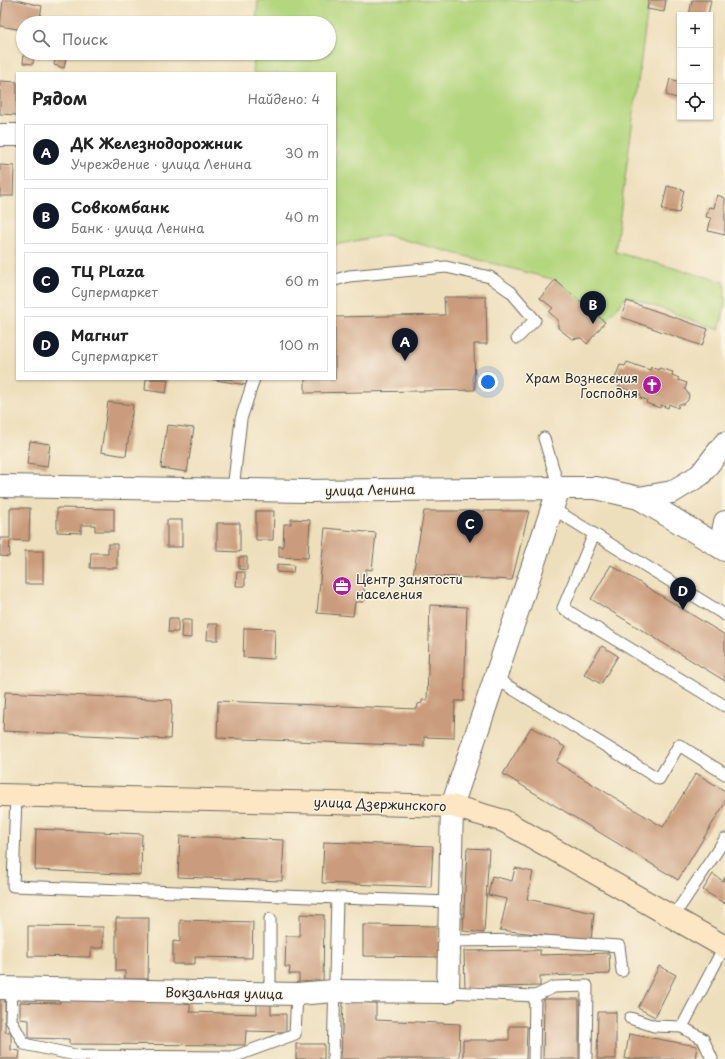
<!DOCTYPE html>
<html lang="ru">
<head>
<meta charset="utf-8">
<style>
	:root { --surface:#fff; --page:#f2f2f2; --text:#222; --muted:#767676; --line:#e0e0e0; --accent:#111827 }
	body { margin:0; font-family:"Playpen Sans",sans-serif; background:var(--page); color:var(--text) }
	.controls { position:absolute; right:12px; top:12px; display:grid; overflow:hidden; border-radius:0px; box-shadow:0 1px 3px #0004 }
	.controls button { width:36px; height:36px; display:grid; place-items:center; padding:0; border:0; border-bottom:1px solid var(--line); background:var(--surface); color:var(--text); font:20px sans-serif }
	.you { position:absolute; left:488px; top:382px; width:14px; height:14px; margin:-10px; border:3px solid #fff; border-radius:50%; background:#1a73e8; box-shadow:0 0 0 6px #1a73e833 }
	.badge { display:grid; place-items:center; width:26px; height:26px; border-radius:50%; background:var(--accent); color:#fff; font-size:13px; font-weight:700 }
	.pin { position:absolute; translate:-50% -33px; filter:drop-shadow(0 1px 2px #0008) }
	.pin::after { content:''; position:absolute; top:21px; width:14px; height:12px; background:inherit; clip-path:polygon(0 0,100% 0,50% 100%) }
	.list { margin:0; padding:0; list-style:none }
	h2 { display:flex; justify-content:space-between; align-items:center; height:52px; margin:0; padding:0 16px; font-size:17px }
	h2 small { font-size:13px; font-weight:400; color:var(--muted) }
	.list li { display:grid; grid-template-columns:26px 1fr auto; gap:12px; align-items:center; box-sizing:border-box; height:56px; margin:0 8px 8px; padding:0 8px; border:1px solid var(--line); border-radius:0px }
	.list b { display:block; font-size:15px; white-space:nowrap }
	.list p { margin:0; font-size:13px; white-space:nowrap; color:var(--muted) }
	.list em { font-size:13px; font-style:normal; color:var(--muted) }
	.icon { flex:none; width:22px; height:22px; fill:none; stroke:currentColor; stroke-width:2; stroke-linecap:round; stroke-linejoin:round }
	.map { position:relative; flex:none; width:725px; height:1059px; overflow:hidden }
	.search { position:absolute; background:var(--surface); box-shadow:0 1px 3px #0004; left:16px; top:16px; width:320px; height:44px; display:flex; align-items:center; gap:10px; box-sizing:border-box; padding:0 14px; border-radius:22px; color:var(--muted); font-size:15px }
	.panel { position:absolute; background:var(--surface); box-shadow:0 1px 3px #0004; left:16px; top:72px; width:320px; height:308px; border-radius:0px }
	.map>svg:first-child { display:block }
	.green { fill:#b4d67e; stroke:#708054 }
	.building { fill:#ca9b7c }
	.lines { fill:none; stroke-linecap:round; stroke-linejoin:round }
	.service-casing { stroke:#6f6a5e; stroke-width:13 }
	.minor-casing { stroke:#6f6a5e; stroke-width:24 }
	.tertiary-casing { stroke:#6f6a5e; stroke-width:24 }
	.secondary-casing { stroke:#6f6a5e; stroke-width:24 }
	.service { stroke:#fff; stroke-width:11 }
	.minor { stroke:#fff; stroke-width:22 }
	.tertiary { stroke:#fff; stroke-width:22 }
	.secondary { stroke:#fce6c4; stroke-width:22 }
	.labels { text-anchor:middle; stroke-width:3; stroke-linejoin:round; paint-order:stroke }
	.poi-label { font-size:13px; fill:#2b2b2b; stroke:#fcf5e5; text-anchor:end }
	.street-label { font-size:13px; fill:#2b2b2b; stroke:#fcf5e5 }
</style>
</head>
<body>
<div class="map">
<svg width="725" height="1059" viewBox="0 0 725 1059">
	<rect width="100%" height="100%" fill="#fcf5e5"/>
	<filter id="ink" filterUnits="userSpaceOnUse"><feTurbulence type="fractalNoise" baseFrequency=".025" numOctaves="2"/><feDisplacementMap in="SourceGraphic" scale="8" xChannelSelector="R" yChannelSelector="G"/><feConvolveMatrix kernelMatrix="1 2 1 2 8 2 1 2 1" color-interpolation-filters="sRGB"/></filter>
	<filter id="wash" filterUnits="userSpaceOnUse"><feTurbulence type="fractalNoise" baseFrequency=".012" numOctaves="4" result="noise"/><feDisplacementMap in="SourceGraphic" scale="16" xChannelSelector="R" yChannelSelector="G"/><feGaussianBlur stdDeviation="0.9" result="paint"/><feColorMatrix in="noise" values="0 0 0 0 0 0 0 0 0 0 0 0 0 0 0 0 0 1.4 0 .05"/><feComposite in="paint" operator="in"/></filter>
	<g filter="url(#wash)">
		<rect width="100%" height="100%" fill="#eedfbc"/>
		<polygon class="green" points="258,0 649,0 615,252 725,282 725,306 719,330 627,296 605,322 555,280 386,235 335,245 335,73 253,73 255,53 329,53 329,23 256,23"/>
		<g id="blocks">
			<g class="building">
				<polygon points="3,0 16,0 42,6 39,23 23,23 23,30 0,26"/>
				<polygon points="649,0 666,0 664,12 647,9"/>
				<polygon points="692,0 711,0 708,15 689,15"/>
				<polygon points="24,53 34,53 33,64 23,63"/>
				<polygon points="56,53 67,53 64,68 54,65"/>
				<polygon points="670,79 680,82 680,99 666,95"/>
				<polygon points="0,81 17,82 17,115 0,114"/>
				<polygon points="0,165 14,166 13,196 0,196"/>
				<polygon points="667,186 684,190 679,213 662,210"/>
				<polygon points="717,195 725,198 725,235 708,231 711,218 706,217 709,207 714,208"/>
				<polygon points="555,280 605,322 587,344 581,338 572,339 558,328 558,320 549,312 553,308 540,298"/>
				<polygon points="444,297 486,297 487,344 474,344 475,390 305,393 305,379 335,379 335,317 445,315"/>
				<polygon points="627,301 708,329 702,346 621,317"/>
				<polygon points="627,362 650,370 651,367 658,370 659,368 673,372 672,375 679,378 678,380 687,383 685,389 689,395 688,400 684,404 679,404 678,408 669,404 668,408 661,405 660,408 646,403 647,400 640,398 641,395 618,386 620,380 615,378 620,365 625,366"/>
				<polygon points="146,379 168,379 166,393 145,390"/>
				<polygon points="209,379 247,379 246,385"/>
				<polygon points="108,402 133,405 126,456 101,452"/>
				<polygon points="167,425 194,428 187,472 161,468"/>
				<polygon points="30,441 50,444 47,467 27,464"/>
				<polygon points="10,508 30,508 29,541 10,540 9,557 0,556 0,538 10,538"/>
				<polygon points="57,508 114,509 114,531 95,531 95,525 81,525 81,533 57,532"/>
				<polygon points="256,511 274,511 273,540 256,540"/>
				<polygon points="424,511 529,511 512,580 413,575"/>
				<polygon points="291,519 310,520 308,558 279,557 279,546 283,547 284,524 291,524"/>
				<rect x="167" y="520" width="15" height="27"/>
				<polygon points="217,523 240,523 240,552 217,551"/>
				<polygon points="325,528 376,533 372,570 366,569 363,602 355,602 353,616 317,613"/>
				<polygon points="108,544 117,544 117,568 90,568 91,553 108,553"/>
				<rect x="25" y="551" width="18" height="33"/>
				<polygon points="239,557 247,557 247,570 239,569"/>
				<polygon points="277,564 294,565 293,573 277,572"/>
				<polygon points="611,565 725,635 725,681 591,599"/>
				<polygon points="237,572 245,572 245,586 236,586"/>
				<polygon points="430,605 467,607 464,701 455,701 454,738 424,737 424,746 217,738 218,701 417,709 418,704 422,703 422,700 427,700"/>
				<polygon points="169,618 178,618 178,632 168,632"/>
				<polygon points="182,620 191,620 191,638 181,637"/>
				<polygon points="208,624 218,624 218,640 207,640"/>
				<polygon points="244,628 275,629 274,659 243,657"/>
				<polygon points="602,646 618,656 601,684 584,674"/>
				<polygon points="5,692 172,700 170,739 3,731"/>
				<polygon points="531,727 565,747 556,762 663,827 696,773 725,791 725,803 678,880 503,774"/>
				<polygon points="36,829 142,834 141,875 35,870"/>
				<polygon points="180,836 284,840 282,881 178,877"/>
				<polygon points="324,842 433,846 431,887 322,883"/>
				<polygon points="467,848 489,849 484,933 463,931"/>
				<polygon points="515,868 533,872 527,899 594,913 591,940 500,930 507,899 488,895 492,876 512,881"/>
				<polygon points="713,874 723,881 725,877 725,904 703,890"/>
				<polygon points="300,914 324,915 323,986 299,986 299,974 289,974 290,967 285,967 286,936 300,936"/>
				<polygon points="116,918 149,918 148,979 125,979 125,971 116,971"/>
				<polygon points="180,920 253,922 252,958 195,957 195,964 173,964 173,941 180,942"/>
				<polygon points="363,925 439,926 439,957 363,956"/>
				<polygon points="28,926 103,927 103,948 91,948 91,957 28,956"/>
				<polygon points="540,950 540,955 609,953 610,974 540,976 540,986 465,988 464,951"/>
				<polygon points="659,966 676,975 655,1017 638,1008"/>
				<polygon points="0,995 5,996 5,1032 11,1032 11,1050 20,1051 19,1059 0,1059"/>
				<polygon points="60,999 190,1001 190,1012 257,1014 257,1002 271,1003 271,1014 286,1014 286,1032 246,1031 245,1045 69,1044 69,1039 29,1038 29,1020 20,1019 20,1002 60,1003"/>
				<polygon points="544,999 579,999 579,1059 543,1059"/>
				<polygon points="343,1002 376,1003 376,1020 460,1024 459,1059 341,1059"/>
				<polygon points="598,1012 616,1012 616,1059 597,1059"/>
				<polygon points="509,1026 527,1026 526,1059 463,1059 463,1040 509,1040"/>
				<polygon points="629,1034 697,1046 695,1059 625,1059"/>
				<rect x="296" y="1044" width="28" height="15"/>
			</g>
		</g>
	</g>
	<g filter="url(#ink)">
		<use href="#blocks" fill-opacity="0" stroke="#6f6a5e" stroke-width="1"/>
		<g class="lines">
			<g class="service-casing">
				<g id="service">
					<polyline points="335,280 349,276 446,267 490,277 511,292 535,320 517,338"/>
					<polyline points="544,438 559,488"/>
					<polyline points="233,490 241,419 254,379"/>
					<polyline points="552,508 725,615"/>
					<polyline points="594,534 563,608 725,706"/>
					<polyline points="495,678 659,779 679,745 725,774"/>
					<polyline points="16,795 13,886 450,902"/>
					<polyline points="673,917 725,839"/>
					<polyline points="270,919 270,994"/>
					<polyline points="449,941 527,940 619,946 622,971"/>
					<polyline points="12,988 11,1020 24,1044 80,1056 233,1057 295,1034 297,994"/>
					<polyline points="448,992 535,996 554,987 587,986 586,1059"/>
					<polyline points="630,1018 654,1026 682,1027 724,947"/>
					<polyline points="682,1027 703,1039 712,1059"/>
					<polyline points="333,1059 337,898"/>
					<polyline points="534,1059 535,996"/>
				</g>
			</g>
			<g class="minor-casing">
				<g id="minor">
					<polyline points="0,135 17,135"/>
					<polyline points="0,486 305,491 559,488"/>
					<polyline points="0,988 297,994 334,991 448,992 452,806"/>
				</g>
			</g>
			<g class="tertiary-casing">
				<g id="tertiary">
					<polyline points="639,498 672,492 700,475 725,443"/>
					<polyline points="720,547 725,522"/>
					<polyline points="452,806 559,488 596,488 639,498 725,550"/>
				</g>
			</g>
			<g class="secondary-casing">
				<polyline id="secondary" points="0,795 452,806 504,821 725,947"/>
			</g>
			<use href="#service" class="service"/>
			<use href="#minor" class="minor"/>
			<use href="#tertiary" class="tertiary"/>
			<use href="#secondary" class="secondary"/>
		</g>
	</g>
	<defs>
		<g id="church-disc" transform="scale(1)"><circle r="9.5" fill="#b5179e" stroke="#fcf5e5"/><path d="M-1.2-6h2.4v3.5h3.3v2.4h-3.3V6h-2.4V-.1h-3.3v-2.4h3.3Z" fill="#fff"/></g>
		<g id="office-disc" transform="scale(1)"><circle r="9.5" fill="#b5179e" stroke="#fcf5e5"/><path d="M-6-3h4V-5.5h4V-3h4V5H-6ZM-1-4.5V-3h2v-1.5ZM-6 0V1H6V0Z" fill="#fff"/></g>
	</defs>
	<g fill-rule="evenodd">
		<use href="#church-disc" x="652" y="385"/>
		<use href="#office-disc" x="342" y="586"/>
	</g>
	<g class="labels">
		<g class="poi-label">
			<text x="638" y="383">Храм Вознесения<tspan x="638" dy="15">Господня</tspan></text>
			<text x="356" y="584" text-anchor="start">Центр занятости<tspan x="356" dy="15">населения</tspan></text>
		</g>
		<g class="street-label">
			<text transform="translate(370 490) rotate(-1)" y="5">улица Ленина</text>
			<text transform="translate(380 804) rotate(2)" y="5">улица Дзержинского</text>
			<text transform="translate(224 993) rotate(1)" y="5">Вокзальная улица</text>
		</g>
	</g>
</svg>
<div class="controls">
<button>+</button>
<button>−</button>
<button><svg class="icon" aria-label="locate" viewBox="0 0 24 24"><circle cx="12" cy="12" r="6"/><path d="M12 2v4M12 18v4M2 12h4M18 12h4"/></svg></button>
</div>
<div class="you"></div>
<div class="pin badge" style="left:405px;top:361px">A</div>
<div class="pin badge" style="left:593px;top:324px">B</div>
<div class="pin badge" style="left:470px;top:543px">C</div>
<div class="pin badge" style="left:683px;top:610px">D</div>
<div class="search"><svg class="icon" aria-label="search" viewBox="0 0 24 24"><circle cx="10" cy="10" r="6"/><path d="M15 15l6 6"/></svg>Поиск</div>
<section class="panel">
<h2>Рядом<small>Найдено: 4</small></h2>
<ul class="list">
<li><span class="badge">A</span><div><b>ДК Железнодорожник</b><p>Учреждение · улица Ленина</p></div><em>30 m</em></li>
<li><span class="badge">B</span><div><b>Совкомбанк</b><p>Банк · улица Ленина</p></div><em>40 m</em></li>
<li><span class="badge">C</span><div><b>ТЦ PLaza</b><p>Супермаркет</p></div><em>60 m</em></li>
<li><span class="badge">D</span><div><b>Магнит</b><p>Супермаркет</p></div><em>100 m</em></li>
</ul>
</section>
</div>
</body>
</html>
